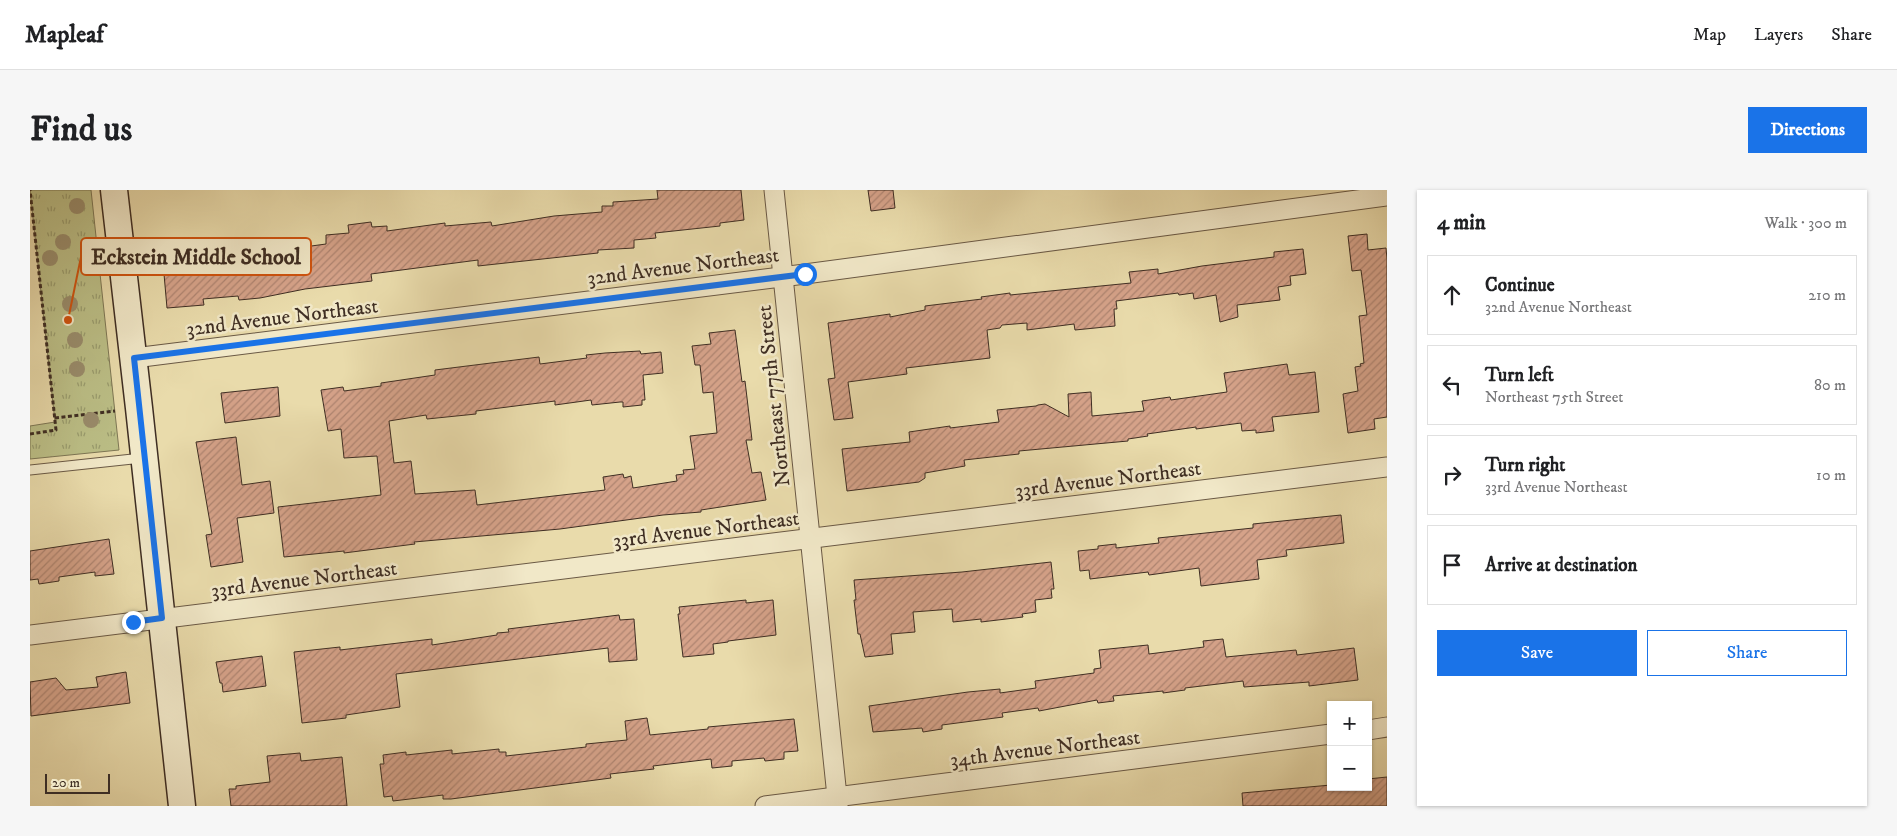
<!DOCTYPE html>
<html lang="en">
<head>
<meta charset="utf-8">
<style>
	:root { --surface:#fff; --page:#f6f6f6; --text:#202124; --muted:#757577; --line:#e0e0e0; --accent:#1a73e8 }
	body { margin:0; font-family:"IM FELL DW Pica",serif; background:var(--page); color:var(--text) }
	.controls { position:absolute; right:15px; bottom:15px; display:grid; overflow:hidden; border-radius:0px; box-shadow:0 1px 4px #0004 }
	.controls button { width:45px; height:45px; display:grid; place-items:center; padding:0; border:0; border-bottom:1px solid var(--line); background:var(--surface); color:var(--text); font:25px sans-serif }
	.scale { position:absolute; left:15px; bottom:12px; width:65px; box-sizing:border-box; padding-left:5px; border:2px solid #3f2e23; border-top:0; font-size:14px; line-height:18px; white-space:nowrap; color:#3f2e23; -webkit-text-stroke:4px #f1e8c8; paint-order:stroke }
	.stop { position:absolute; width:15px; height:15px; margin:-11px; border:4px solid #1a73e8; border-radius:50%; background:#fff }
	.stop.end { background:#1a73e8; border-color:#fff; box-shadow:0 1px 5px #0008 }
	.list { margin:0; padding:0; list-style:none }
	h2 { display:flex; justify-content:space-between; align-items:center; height:65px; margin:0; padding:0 20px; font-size:21px }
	h2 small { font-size:16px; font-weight:400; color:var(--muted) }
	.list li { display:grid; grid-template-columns:32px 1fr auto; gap:15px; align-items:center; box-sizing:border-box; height:80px; margin:0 10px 10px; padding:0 10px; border:1px solid var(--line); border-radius:0px }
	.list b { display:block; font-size:19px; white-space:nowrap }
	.list p { margin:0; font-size:16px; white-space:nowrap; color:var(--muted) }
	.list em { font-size:16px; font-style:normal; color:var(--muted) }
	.actions { display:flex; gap:10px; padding:15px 20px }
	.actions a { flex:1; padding:11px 0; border:1px solid var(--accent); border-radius:0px; text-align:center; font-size:18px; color:var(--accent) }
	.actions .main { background:var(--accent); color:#fff }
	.icon { flex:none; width:28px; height:28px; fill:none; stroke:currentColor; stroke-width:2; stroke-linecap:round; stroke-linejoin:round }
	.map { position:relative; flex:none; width:1357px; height:616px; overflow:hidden; border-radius:0px }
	header { display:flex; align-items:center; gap:30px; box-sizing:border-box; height:70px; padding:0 25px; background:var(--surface); border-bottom:1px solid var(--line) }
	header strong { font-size:24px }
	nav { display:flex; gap:28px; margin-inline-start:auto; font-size:18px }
	.intro { display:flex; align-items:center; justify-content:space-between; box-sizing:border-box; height:120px; padding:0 30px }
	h1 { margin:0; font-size:35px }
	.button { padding:12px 22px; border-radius:0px; background:var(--accent); color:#fff; font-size:18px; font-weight:700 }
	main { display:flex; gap:30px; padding:0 30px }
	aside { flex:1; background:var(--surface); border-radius:0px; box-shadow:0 1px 4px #0004 }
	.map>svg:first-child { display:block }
	.grass { fill:url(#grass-tufts); stroke:#7d7654 }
	.building { fill:url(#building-hatch); stroke:#3f2e23 }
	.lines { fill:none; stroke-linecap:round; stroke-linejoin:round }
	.service-casing { stroke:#6a5945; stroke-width:11 }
	.minor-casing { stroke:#6a5945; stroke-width:21 }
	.secondary-casing { stroke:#3f2e23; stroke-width:29 }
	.path { stroke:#3f2e23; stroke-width:3; stroke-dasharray:4 2.5; stroke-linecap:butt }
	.service { stroke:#f1e8c8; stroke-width:9 }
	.minor { stroke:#f1e8c8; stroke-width:19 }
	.secondary { stroke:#f1e8c8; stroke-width:26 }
	.tree { fill:#998c6b }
	.route { stroke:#1a73e8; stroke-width:6 }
	.labels { text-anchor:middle; stroke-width:5; stroke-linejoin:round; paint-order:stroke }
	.street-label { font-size:21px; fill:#3f2e23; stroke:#f1e8c8 }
	.leader { fill:none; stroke:#cf530f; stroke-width:2 }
	.callout-dot { fill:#cf530f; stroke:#f1e8c8; stroke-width:2 }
	.callout { fill:#f1e8c8; stroke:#cf530f; stroke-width:2 }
	.callout-label { font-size:22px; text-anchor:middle; font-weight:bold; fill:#3f2e23 }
</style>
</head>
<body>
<header>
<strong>Mapleaf</strong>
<nav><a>Map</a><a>Layers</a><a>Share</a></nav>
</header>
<div class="intro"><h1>Find us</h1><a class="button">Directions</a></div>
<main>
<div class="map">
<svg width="1357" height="616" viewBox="0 0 1357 616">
	<defs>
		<pattern id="grass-tufts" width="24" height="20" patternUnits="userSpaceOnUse" patternTransform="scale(1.25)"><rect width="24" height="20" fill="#bbbe86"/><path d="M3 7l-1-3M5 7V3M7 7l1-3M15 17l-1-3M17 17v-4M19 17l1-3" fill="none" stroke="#999b6d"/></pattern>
		<pattern id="building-hatch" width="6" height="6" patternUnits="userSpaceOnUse" patternTransform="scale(1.25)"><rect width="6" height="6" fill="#d5a289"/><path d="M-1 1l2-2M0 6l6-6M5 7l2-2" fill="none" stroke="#ae8470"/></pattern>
	</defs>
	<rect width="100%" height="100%" fill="#e9dbab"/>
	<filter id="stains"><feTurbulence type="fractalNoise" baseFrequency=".004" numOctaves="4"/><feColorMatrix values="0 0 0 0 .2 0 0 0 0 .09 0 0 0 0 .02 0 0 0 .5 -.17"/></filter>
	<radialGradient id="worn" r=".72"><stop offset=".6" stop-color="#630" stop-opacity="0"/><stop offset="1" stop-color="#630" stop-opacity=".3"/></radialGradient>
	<polygon class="grass" points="0,0 61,0 89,260 0,269 0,236 25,232"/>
	<g class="building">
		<polygon points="627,0 711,0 714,30 690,33 690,36 625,43 626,48 604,50 604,58 568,60 568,63 448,76 448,70 341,84 342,91 275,99 230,108 209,110 208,106 173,109 174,115 137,118 134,84 180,80 179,70 196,69 197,74 219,72 220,80 276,71 274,57 296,54 296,45 319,43 318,35 341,32 342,37 357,36 357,41 415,33 415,36 461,32 462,36 524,26 572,22 572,16 583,16 583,12 628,9"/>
		<polygon points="838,0 863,0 865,18 841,21"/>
		<polygon points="1337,44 1338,60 1356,58 1357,69 1357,227 1344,229 1345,239 1318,243 1313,204 1328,201 1325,177 1331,176 1330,174 1334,173 1329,126 1337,125 1331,80 1322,81 1318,46"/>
		<polygon points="1273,59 1276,84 1260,86 1261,95 1248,97 1250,110 1207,115 1208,127 1190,132 1186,105 1164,109 1163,103 1149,105 1148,103 1086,111 1087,119 1084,119 1085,136 1045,140 1044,134 997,140 997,133 972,135 970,138 957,140 960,168 876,178 877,184 818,192 823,228 804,230 798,189 805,188 798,133 860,124 860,127 895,120 895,116 952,109 951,107 980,103 980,105 1101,93 1099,82 1128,79 1128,84 1172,76 1244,67 1244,62"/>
		<polygon points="705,140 712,192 715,191 722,250 716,250 722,283 731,282 736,310 671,320 671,322 633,325 530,339 384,352 385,354 314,363 314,361 254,367 248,317 351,305 347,266 314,268 311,239 298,241 291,200 313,197 314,201 351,196 351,193 405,185 405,180 509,167 510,174 557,168 556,165 575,163 610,161 611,164 631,162 633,183 613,185 615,210 612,210 612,215 593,217 593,212 590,212 562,215 561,210 525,215 525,211 446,221 446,224 397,229 396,225 359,231 364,273 381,271 385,304 445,300 447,315 575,300 573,287 593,284 594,288 601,286 603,298 647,291 646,285 654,284 653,280 665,279 660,246 687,243 683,202 673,203 670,175 665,175 662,156 681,154 679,143"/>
		<polygon points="1257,174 1259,185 1285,182 1289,222 1242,227 1244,241 1226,243 1226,240 1212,241 1211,233 1166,239 1166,237 1117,244 1118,246 1098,249 1098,251 989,261 989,264 934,270 935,276 895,283 895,288 889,292 817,301 812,259 880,252 879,242 920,236 920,238 969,232 967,220 1006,216 1008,215 1015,214 1039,227 1038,204 1061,202 1062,226 1114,221 1112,211 1140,207 1141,210 1197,202 1194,183"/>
		<polygon points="248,197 250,226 195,233 191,203"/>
		<polygon points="206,247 212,295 240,291 244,323 207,328 213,372 181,377 176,345 182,344 166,252"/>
		<polygon points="1311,325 1314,353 1256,360 1257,366 1227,370 1229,389 1171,396 1169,378 1119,385 1118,382 1060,389 1059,380 1050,381 1048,361 1068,359 1068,356 1086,354 1086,358 1129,353 1128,348 1223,338 1223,334"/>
		<polygon points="79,349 84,384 65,386 65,382 29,387 29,391 9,394 8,389 0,390 0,361"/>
		<polygon points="1021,372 1024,399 1021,399 1022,408 1005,410 1006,422 992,424 993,427 951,432 951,429 923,432 922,419 883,422 885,442 861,444 863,464 835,467 830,444 828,444 824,410 826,410 824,390 932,382"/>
		<polygon points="716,410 716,413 743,410 746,445 698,451 698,452 683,454 684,464 653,467 648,424 650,424 649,417"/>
		<polygon points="589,425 590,430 604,429 607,470 579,472 578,458 366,484 370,517 316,525 316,528 272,533 264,462 310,457 310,460 402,449 402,455 467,445 467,443 479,442 478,439"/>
		<polygon points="1193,449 1196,467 1266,460 1267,465 1324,458 1328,490 1279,496 1279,492 1214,497 1213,491 1155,498 1155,500 1133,503 1133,501 1083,506 1084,511 1068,513 1067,510 1009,521 1008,518 972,523 973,527 912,535 912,539 893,542 892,538 843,542 839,516 938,502 970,499 970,503 1006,498 1005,491 1064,483 1064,479 1071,478 1069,460 1118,455 1119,464 1174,457 1173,451"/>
		<polygon points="232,466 236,496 193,502 192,493 190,493 186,472"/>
		<polygon points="96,482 100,513 1,526 0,492 26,488 36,500 68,497 66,487"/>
		<polygon points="617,528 620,545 678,539 678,537 764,529 768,561 754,562 754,569 735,571 734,568 702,571 702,576 682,578 681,569 623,576 624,579 580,584 581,588 421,609 413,609 413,605 363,611 362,606 354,607 350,574 354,574 353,565 376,562 376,565 422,560 422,564 469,559 469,562 476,562 476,566 556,557 556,554 597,550 595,531"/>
		<polygon points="270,563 271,571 312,567 317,616 201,616 199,599 206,599 206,596 240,592 237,566"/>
		<polygon points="1357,587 1357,616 1213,616 1212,603 1301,595 1301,597 1338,597 1338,589"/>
	</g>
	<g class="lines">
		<g class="service-casing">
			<polyline id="service" points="0,280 112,268"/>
		</g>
		<g class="minor-casing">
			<g id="minor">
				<polyline points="744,0 808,616"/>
				<polyline points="104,168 775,84 1357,6"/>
				<polyline points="0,445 1357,277"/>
				<polyline points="1338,540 1357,537"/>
				<polyline points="735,616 1301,544"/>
			</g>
		</g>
		<g class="secondary-casing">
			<polyline id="secondary" points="84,0 109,218 152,616"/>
		</g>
		<g class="path">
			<polyline points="25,228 85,221"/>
			<polyline points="0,244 26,240 0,0"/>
		</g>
		<use href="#service" class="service"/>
		<use href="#minor" class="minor"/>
		<use href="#secondary" class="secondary"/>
	</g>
	<g class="tree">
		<circle cx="47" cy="16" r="8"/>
		<circle cx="33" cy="52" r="8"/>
		<circle cx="20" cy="68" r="8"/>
		<circle cx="40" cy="114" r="8"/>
		<circle cx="45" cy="150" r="8"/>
		<circle cx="47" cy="179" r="8"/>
		<circle cx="61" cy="230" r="8"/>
	</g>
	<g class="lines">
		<polyline class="route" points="103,432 132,428 104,168 775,84"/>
	</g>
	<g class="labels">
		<g class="street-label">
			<text transform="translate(653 76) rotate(-7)" y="7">32nd Avenue Northeast</text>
			<text transform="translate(252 127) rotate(-7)" y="7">32nd Avenue Northeast</text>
			<text transform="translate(743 206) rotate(-96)" y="7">Northeast 77th Street</text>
			<text transform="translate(1078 289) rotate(-7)" y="7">33rd Avenue Northeast</text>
			<text transform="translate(676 339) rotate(-7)" y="7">33rd Avenue Northeast</text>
			<text transform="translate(274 389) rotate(-7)" y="7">33rd Avenue Northeast</text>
			<text transform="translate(1015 558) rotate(-7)" y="7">34th Avenue Northeast</text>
		</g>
	</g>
	<path class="leader" d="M38 130L51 67"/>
	<circle class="callout-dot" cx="38" cy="130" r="5"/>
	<rect class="callout" x="51" y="48" width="230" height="37" rx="5"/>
	<g class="callout-label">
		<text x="166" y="74">Eckstein Middle School</text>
	</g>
	<rect width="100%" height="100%" filter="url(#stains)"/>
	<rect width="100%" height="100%" fill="url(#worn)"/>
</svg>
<div class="controls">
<button>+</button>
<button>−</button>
</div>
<div class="scale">20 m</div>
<div class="stop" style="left:775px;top:84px"></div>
<div class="stop end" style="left:103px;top:432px"></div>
</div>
<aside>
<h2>4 min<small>Walk · 300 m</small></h2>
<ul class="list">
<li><svg class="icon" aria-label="ahead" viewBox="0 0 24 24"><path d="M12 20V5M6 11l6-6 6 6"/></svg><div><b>Continue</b><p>32nd Avenue Northeast</p></div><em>210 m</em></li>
<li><svg class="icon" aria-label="left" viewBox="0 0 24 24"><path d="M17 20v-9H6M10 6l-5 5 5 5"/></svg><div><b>Turn left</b><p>Northeast 75th Street</p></div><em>80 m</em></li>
<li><svg class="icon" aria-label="right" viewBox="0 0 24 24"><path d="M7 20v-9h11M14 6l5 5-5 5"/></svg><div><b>Turn right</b><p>33rd Avenue Northeast</p></div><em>10 m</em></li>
<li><svg class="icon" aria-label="arrive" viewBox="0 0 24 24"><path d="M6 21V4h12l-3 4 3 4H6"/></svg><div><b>Arrive at destination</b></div></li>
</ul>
<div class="actions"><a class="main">Save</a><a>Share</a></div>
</aside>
</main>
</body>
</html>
